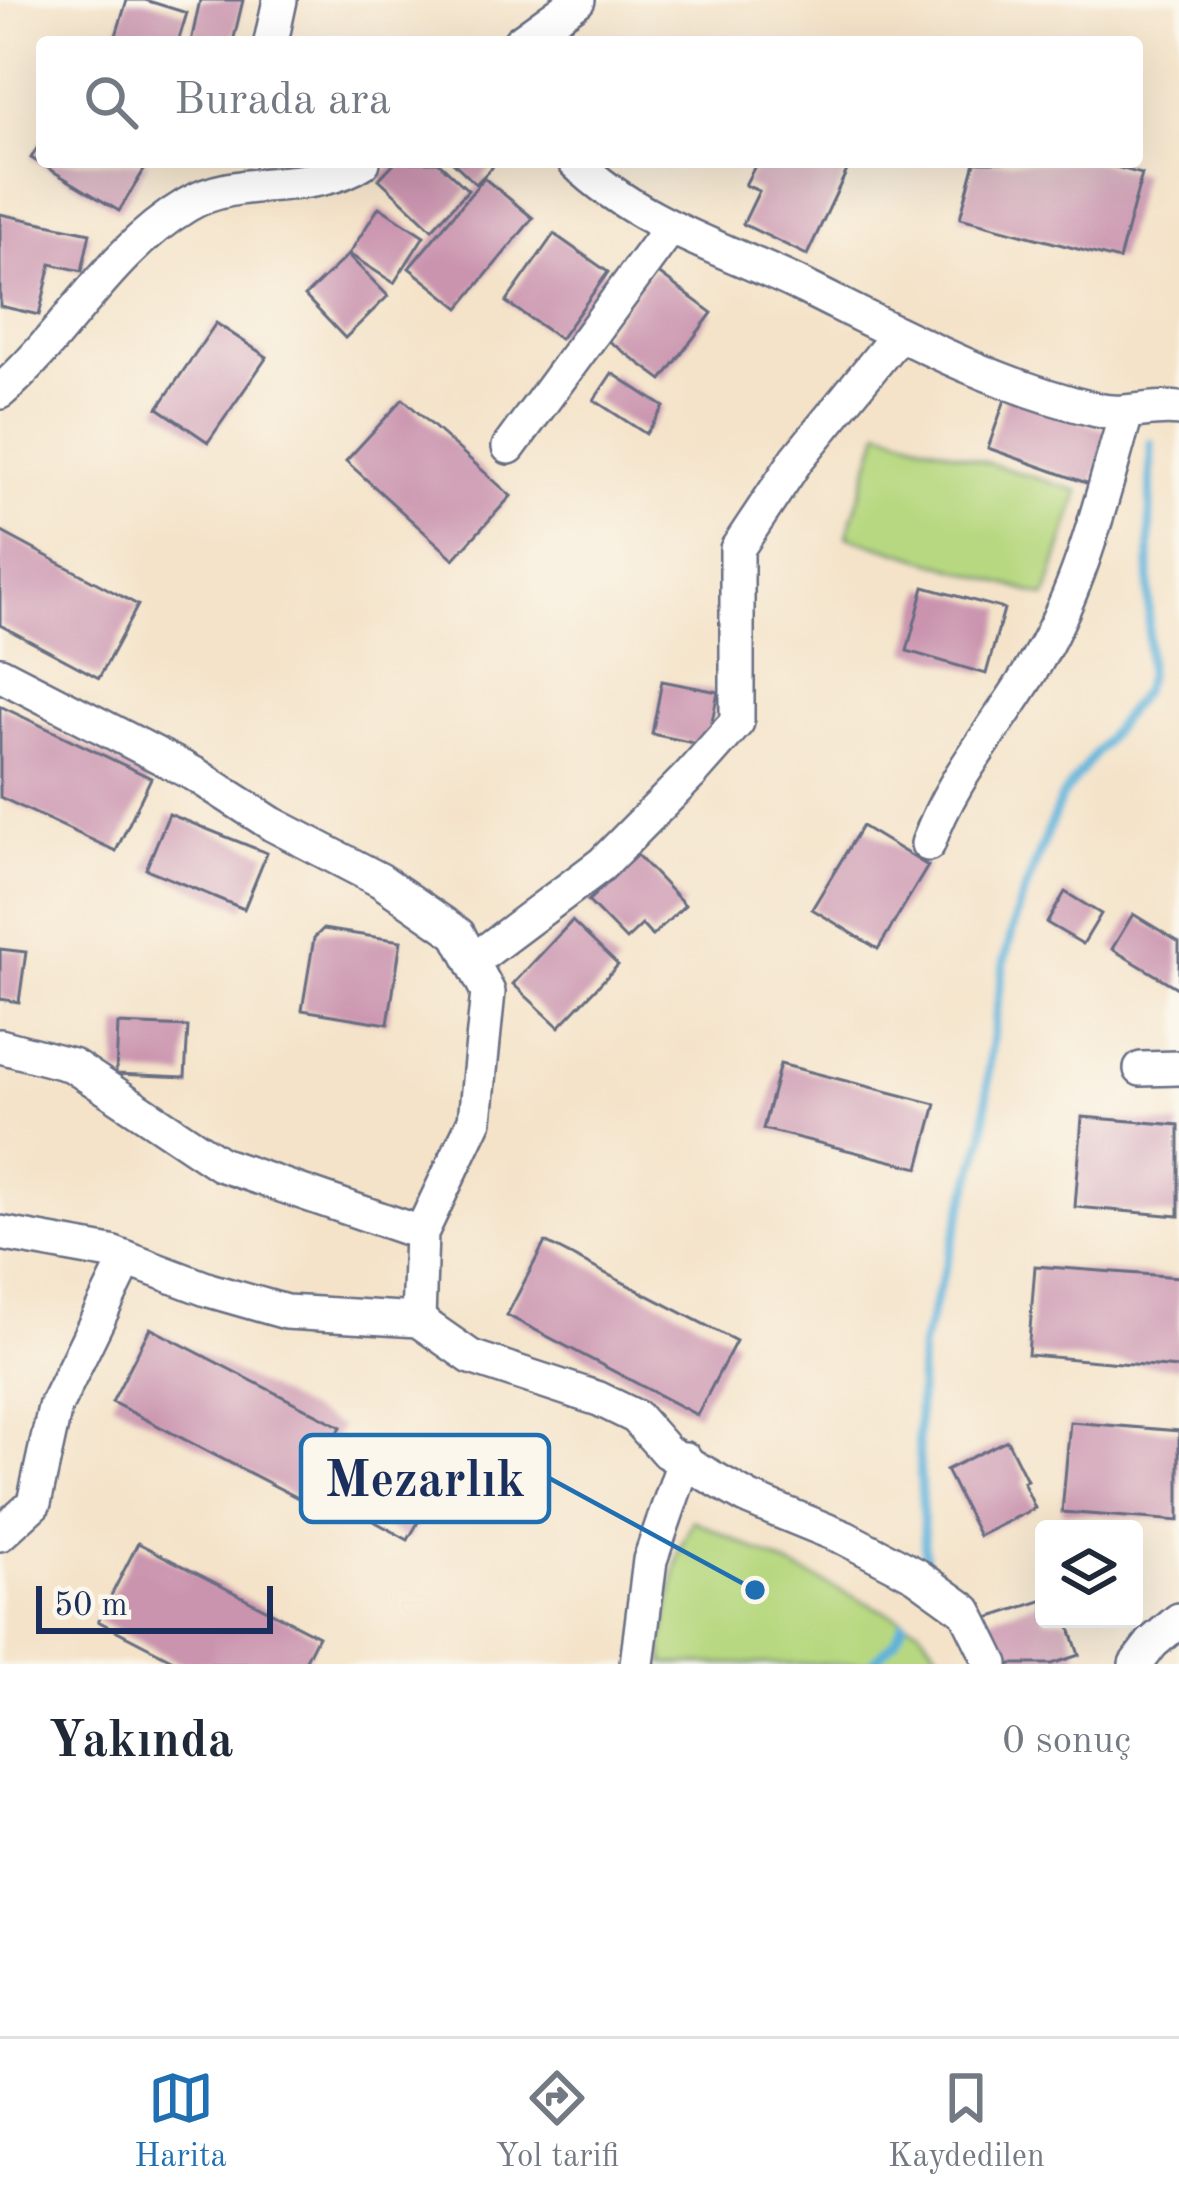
<!DOCTYPE html>
<html lang="tr">
<head>
<meta charset="utf-8">
<style>
	:root { --surface:#fff; --page:#f6f6f7; --text:#1f2937; --muted:#747a83; --line:#e0e1e3; --accent:#1f6fb2 }
	body { margin:0; font-family:"Old Standard TT",serif; background:var(--page); color:var(--text) }
	.controls { position:absolute; right:36px; bottom:36px; display:grid; overflow:hidden; border-radius:12px; box-shadow:0 12px 48px #0002 }
	.controls button { width:108px; height:108px; display:grid; place-items:center; padding:0; border:0; border-bottom:3px solid var(--line); background:var(--surface); color:var(--text); font:60px sans-serif }
	.scale { position:absolute; left:36px; bottom:30px; width:237px; box-sizing:border-box; padding-left:12px; border:6px solid #1b2f5e; border-top:0; font-size:33px; line-height:42px; white-space:nowrap; color:#1b2f5e; -webkit-text-stroke:9px #fbf7ec; paint-order:stroke }
	.list { margin:0; padding:0; list-style:none }
	h2 { display:flex; justify-content:space-between; align-items:center; height:156px; margin:0; padding:0 48px; font-size:51px }
	h2 small { font-size:39px; font-weight:400; color:var(--muted) }
	.icon { flex:none; width:66px; height:66px; fill:none; stroke:currentColor; stroke-width:2; stroke-linecap:round; stroke-linejoin:round }
	.map { position:relative; flex:none; width:1179px; height:1664px; overflow:hidden }
	.search { position:absolute; background:var(--surface); box-shadow:0 12px 48px #0002; left:36px; right:36px; top:36px; height:132px; display:flex; align-items:center; gap:30px; box-sizing:border-box; padding:0 42px; border-radius:12px; color:var(--muted); font-size:45px }
	.sheet { height:372px; background:var(--surface) }
	nav { display:flex; justify-content:space-around; align-items:center; box-sizing:border-box; height:168px; border-top:3px solid var(--line); background:var(--surface); font-size:33px; color:var(--muted) }
	nav a { display:grid; justify-items:center; gap:6px }
	nav .on { color:var(--accent) }
	.map>svg:first-child { display:block }
	.green { fill:#b7d880; stroke:#69846f; stroke-width:3 }
	.lines { fill:none; stroke-linecap:round; stroke-linejoin:round }
	.stream { stroke:#5eb2da; stroke-width:9 }
	.building { fill:#ca94af }
	.minor-casing { stroke:#676e83; stroke-width:38 }
	.minor { stroke:#fff; stroke-width:33 }
	.leader { fill:none; stroke:#1f6fb2; stroke-width:4.5 }
	.callout-dot { fill:#1f6fb2; stroke:#fbf7ec; stroke-width:4.5 }
	.callout { fill:#fbf7ec; stroke:#1f6fb2; stroke-width:4.5 }
	.callout-label { font-size:51px; text-anchor:middle; font-weight:bold; fill:#1b2f5e }
</style>
</head>
<body>
<div class="map">
<svg width="1179" height="1664" viewBox="0 0 1179 1664">
	<rect width="100%" height="100%" fill="#fbf7ec"/>
	<filter id="ink" filterUnits="userSpaceOnUse"><feTurbulence type="fractalNoise" baseFrequency=".00833" numOctaves="2"/><feDisplacementMap in="SourceGraphic" scale="24" xChannelSelector="R" yChannelSelector="G"/><feConvolveMatrix kernelMatrix="1 2 1 2 8 2 1 2 1" color-interpolation-filters="sRGB"/></filter>
	<filter id="wash" filterUnits="userSpaceOnUse"><feTurbulence type="fractalNoise" baseFrequency=".004" numOctaves="4" result="noise"/><feDisplacementMap in="SourceGraphic" scale="48" xChannelSelector="R" yChannelSelector="G"/><feGaussianBlur stdDeviation="2.7" result="paint"/><feColorMatrix in="noise" values="0 0 0 0 0 0 0 0 0 0 0 0 0 0 0 0 0 1.4 0 .05"/><feComposite in="paint" operator="in"/></filter>
	<g filter="url(#wash)">
		<rect width="100%" height="100%" fill="#f4e3c9"/>
		<g class="green">
			<polygon points="880,430 1079,491 1046,597 847,536"/>
			<polygon points="693,1520 919,1628 949,1664 664,1664 662,1648 679,1551"/>
		</g>
		<g class="lines">
			<g class="stream">
				<polyline points="926,1569 918,1439 921,1349 984,1136 990,1055 1004,963 1018,909 1061,798 1143,691 1148,675 1151,443"/>
				<polyline points="871,1664 896,1640 903,1623"/>
			</g>
		</g>
		<g id="blocks">
			<g class="building">
				<polygon points="127,0 145,0 187,13 178,42 114,42"/>
				<polygon points="200,0 243,0 233,42 191,42"/>
				<polygon points="42,140 42,162 149,162 119,211 31,158"/>
				<polygon points="395,162 438,162 468,190 432,229 379,179"/>
				<polygon points="453,162 497,162 476,184"/>
				<polygon points="757,162 851,162 807,255 743,224 759,191 745,185"/>
				<polygon points="975,162 1097,162 1142,174 1119,260 960,218"/>
				<polygon points="484,178 533,218 459,308 409,268"/>
				<polygon points="379,207 424,236 394,283 349,254"/>
				<polygon points="0,214 90,233 82,271 51,264 39,315 0,306"/>
				<polygon points="554,234 608,272 560,339 506,302"/>
				<polygon points="348,255 388,296 345,338 305,296"/>
				<polygon points="653,269 712,313 662,380 602,336"/>
				<polygon points="216,323 267,357 208,442 158,408"/>
				<polygon points="612,373 664,407 646,434 594,400"/>
				<polygon points="1007,394 1111,432 1092,485 988,448"/>
				<polygon points="403,399 511,496 454,559 346,461"/>
				<polygon points="0,531 138,605 99,678 0,625"/>
				<polygon points="924,587 1004,609 986,674 907,651"/>
				<polygon points="662,681 718,692 707,746 652,734"/>
				<polygon points="0,706 151,778 116,851 0,797"/>
				<polygon points="169,814 267,853 244,909 146,869"/>
				<polygon points="862,826 928,866 878,949 812,909"/>
				<polygon points="637,855 685,905 652,936 642,925 626,940 588,901"/>
				<polygon points="1065,892 1101,914 1083,944 1047,923"/>
				<polygon points="1133,914 1179,942 1179,989 1112,949"/>
				<polygon points="572,921 618,965 559,1027 513,984"/>
				<polygon points="323,929 401,941 388,1024 302,1010 314,938"/>
				<polygon points="0,949 26,952 19,1002 0,999"/>
				<polygon points="118,1024 188,1027 185,1077 116,1074"/>
				<polygon points="780,1064 936,1104 919,1168 763,1129"/>
				<polygon points="1082,1117 1179,1125 1179,1216 1075,1207"/>
				<polygon points="545,1242 736,1341 697,1415 507,1315"/>
				<polygon points="1035,1266 1179,1277 1179,1368 1028,1355"/>
				<polygon points="150,1328 341,1427 302,1500 112,1402"/>
				<polygon points="1070,1422 1179,1431 1179,1521 1062,1512"/>
				<polygon points="1007,1440 1027,1480 1023,1482 1035,1508 979,1536 946,1470"/>
				<polygon points="379,1460 436,1491 408,1540 352,1509"/>
				<polygon points="138,1543 318,1636 304,1664 181,1664 98,1621"/>
				<polygon points="1044,1600 1044,1619 1067,1619 1079,1655 1052,1664 996,1664 982,1620"/>
			</g>
		</g>
	</g>
	<g filter="url(#ink)">
		<use href="#blocks" fill-opacity="0" stroke="#676e83" stroke-width="3"/>
		<g class="lines">
			<g class="minor-casing">
				<g id="minor">
					<polyline points="271,42 280,0"/>
					<polyline points="520,42 578,0"/>
					<path d="M575,162C639,224 723,248 800,285C897,333 992,385 1097,410C1126,417 1151,405 1179,409"/>
					<path d="M0,392C67,334 108,252 187,205C240,173 311,196 363,162"/>
					<polyline points="509,447 670,228"/>
					<polyline points="0,674 196,775 272,824 380,880 458,934 488,992 475,1120 421,1233 418,1320"/>
					<path d="M928,844C952,774 1004,720 1040,655C1083,580 1102,496 1126,414"/>
					<polyline points="473,961 602,864 690,775 737,722 737,549 797,459 898,335"/>
					<polyline points="0,1046 72,1065 220,1164 421,1233"/>
					<polyline points="1141,1069 1179,1068"/>
					<polyline points="0,1233 111,1253 209,1290 286,1312 418,1320 471,1357 599,1399 636,1417 667,1452 750,1499 845,1538 916,1575 966,1611 992,1664"/>
					<polyline points="0,1534 34,1503 55,1407 127,1259"/>
					<polyline points="637,1664 650,1560 685,1459"/>
					<polyline points="1136,1664 1152,1643 1179,1620"/>
				</g>
			</g>
			<use href="#minor" class="minor"/>
		</g>
	</g>
	<path class="leader" d="M755 1590L549 1478"/>
	<circle class="callout-dot" cx="755" cy="1590" r="12"/>
	<rect class="callout" x="301" y="1435" width="248" height="87" rx="12"/>
	<g class="callout-label">
		<text x="425" y="1496">Mezarlık</text>
	</g>
</svg>
<div class="controls">
<button><svg class="icon" aria-label="layers" viewBox="0 0 24 24"><path d="M12 4l9 5-9 5-9-5zM3 14l9 5 9-5"/></svg></button>
</div>
<div class="scale">50 m</div>
<div class="search"><svg class="icon" aria-label="search" viewBox="0 0 24 24"><circle cx="10" cy="10" r="6"/><path d="M15 15l6 6"/></svg>Burada ara</div>
</div>
<section class="sheet">
<h2>Yakında<small>0 sonuç</small></h2>
<ul class="list">
</ul>
</section>
<nav>
<a class="on"><svg class="icon" aria-label="map" viewBox="0 0 24 24"><path d="M3 6l6-2 6 2 6-2v14l-6 2-6-2-6 2zM9 4v14M15 6v14"/></svg>Harita</a>
<a><svg class="icon" aria-label="directions" viewBox="0 0 24 24"><path d="M12 3l9 9-9 9-9-9zM9 14v-3h6M13 9l2 2-2 2"/></svg>Yol tarifi</a>
<a><svg class="icon" aria-label="saved" viewBox="0 0 24 24"><path d="M7 4h10v16l-5-4-5 4z"/></svg>Kaydedilen</a>
</nav>
</body>
</html>
